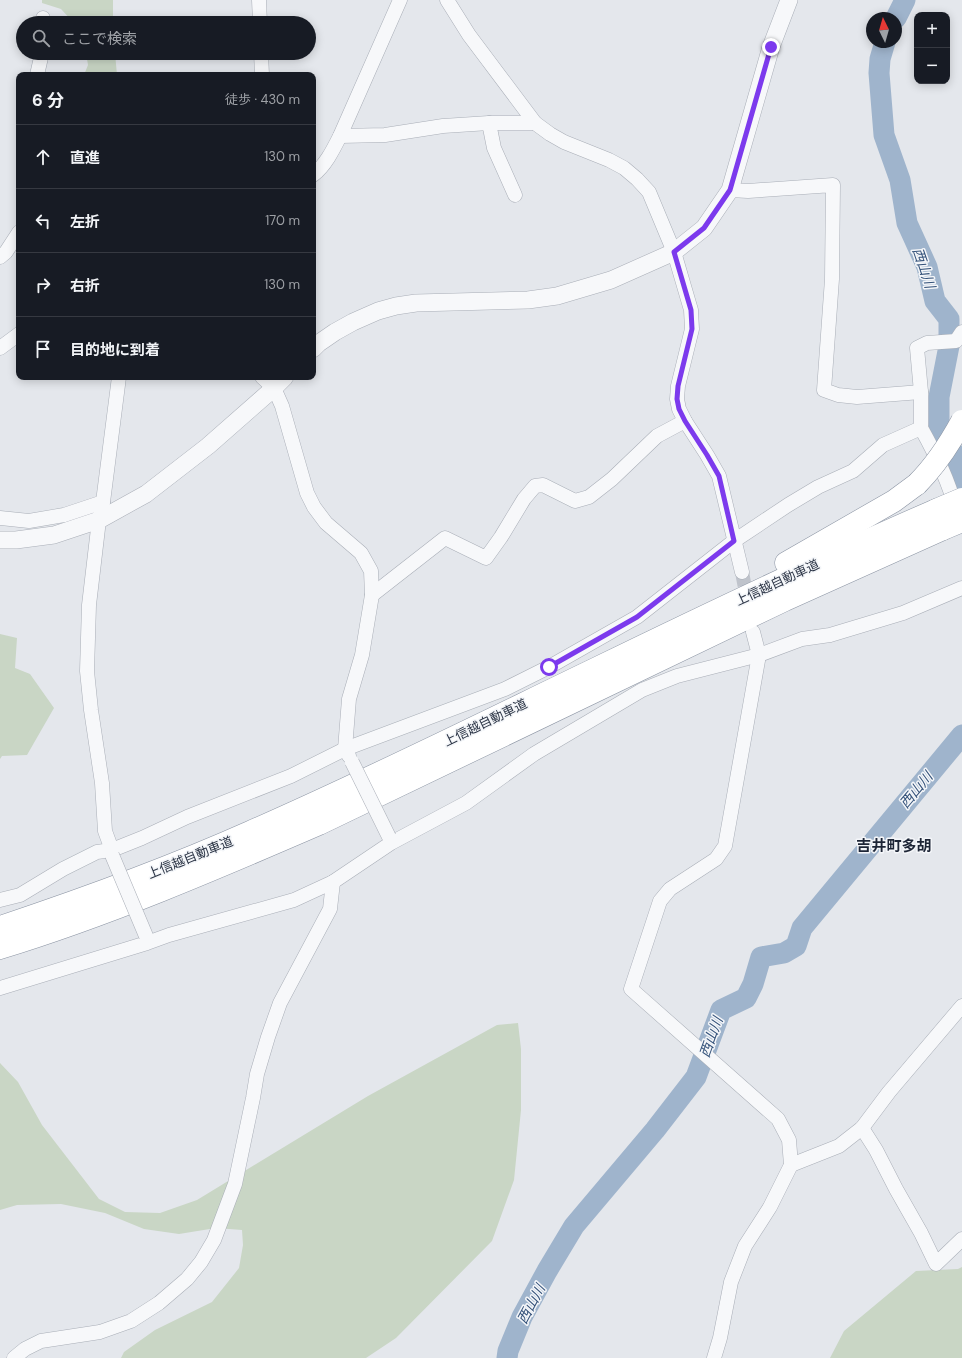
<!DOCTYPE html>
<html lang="ja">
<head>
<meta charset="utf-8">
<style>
	:root { --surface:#171b24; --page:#20242c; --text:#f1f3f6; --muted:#9ea1a6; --line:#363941 }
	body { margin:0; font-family:"DM Sans","Noto Sans JP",sans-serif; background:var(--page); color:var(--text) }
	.controls { position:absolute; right:12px; top:12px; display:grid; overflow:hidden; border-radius:8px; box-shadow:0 2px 10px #0003 }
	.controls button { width:36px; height:36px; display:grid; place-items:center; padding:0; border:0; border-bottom:1px solid var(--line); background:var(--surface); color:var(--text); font:20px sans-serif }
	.compass { position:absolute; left:866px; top:12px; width:36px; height:36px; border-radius:50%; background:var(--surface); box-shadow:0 2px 10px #0003; rotate:355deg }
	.stop { position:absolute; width:12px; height:12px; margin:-9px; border:3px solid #7c3aed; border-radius:50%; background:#fff }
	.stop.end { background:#7c3aed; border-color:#fff; box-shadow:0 1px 4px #0008 }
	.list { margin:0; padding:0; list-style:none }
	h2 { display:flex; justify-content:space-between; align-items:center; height:52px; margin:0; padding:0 16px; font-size:17px }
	h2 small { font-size:13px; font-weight:400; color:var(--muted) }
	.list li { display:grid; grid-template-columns:26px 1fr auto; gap:12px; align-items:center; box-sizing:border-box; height:64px; padding:0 16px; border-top:1px solid var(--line) }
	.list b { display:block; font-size:15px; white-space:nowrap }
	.list em { font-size:13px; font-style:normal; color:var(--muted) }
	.icon { flex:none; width:22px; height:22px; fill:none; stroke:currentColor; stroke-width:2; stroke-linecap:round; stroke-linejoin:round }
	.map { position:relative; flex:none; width:962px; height:1358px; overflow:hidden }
	.search { position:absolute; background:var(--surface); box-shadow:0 2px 10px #0003; left:16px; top:16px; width:300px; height:44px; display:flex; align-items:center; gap:10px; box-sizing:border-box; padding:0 14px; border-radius:22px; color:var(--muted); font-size:15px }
	.panel { position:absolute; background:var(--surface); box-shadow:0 2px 10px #0003; left:16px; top:72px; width:300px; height:308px; border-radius:8px }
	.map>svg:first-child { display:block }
	.green { fill:#c9d6c5 }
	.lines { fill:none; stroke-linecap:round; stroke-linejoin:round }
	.river { stroke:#9fb4cc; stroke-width:21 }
	.minor-tunnel { stroke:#bfc3cb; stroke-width:14; stroke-dasharray:14 7; stroke-linecap:butt }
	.minor-casing { stroke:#a9aeb7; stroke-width:15 }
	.tertiary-casing { stroke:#a9aeb7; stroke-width:18 }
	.motorway-casing { stroke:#8b94a3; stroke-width:23 }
	.minor { stroke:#f7f8fa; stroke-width:14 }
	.tertiary { stroke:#f7f8fa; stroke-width:17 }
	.motorway { stroke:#fff; stroke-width:22 }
	.minor-bridge-casing { stroke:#a9aeb7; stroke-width:15; stroke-linecap:butt }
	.motorway-bridge-casing { stroke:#8b94a3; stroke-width:23; stroke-linecap:butt }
	.minor-bridge { stroke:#f7f8fa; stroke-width:14 }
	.motorway-bridge { stroke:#fff; stroke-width:22 }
	.route { stroke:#7c3aed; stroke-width:5 }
	.labels { text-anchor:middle; stroke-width:3; stroke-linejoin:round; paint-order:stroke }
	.street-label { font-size:13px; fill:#2b3445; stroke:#f4f6f9 }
	.water-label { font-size:14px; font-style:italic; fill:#34527a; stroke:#f4f6f9 }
	.quarter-label { font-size:15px; font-weight:bold; fill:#1d2536; stroke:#f4f6f9 }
</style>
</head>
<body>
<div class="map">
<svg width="962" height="1358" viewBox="0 0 962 1358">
	<rect width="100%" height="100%" fill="#e4e7ec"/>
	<g class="green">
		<polygon points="42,0 113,0 113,23 74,23 61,9 42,3"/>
		<polygon points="86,53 115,53 117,75 84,75 88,65"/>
		<polygon points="0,634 17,638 15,668 30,674 54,708 27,755 2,756 0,759"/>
		<polygon points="518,1023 521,1049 521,1110 514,1180 492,1241 396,1338 366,1358 121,1358 124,1352 155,1330 212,1302 239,1268 243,1245 242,1230 216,1228 179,1234 144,1229 105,1213 61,1204 17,1205 0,1210 0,1063 18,1082 42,1125 99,1199 125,1212 160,1213 197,1200 368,1096 497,1025"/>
		<polygon points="962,1267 962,1358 830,1358 844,1331 916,1271 958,1269"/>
	</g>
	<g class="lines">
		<g class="river">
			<polyline points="896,18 905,0"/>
			<polyline points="885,42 880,59 879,73 884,135 900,180 907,223 927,267 935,301 949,319 949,346 939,397 939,425 953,452 962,489"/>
			<polyline points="507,1358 508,1351 522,1317 547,1271 574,1226 655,1130 696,1077 721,1010 746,998 753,984 761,957 784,953 796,946 802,928 962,735"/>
		</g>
		<polyline class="minor-tunnel" points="742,572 748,604"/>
		<g class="minor-casing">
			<g id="minor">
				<polyline points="259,0 260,23"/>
				<polyline points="447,0 469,35 535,123 550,134 564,142 609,160 624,168 637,179 649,192 674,252 691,310 692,329 678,386 677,399 679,409 685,421 707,455 719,476 742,572"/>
				<polyline points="43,18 43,23"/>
				<polyline points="261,53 262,75"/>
				<polyline points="37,75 42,53"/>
				<polyline points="489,123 494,148 515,195"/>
				<polyline points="340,136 385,135 443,126 489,123 535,123"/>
				<path d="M313,175C325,166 333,150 340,136L400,0"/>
				<polyline points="730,190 748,191 833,185 832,279 824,390 838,395 857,397 921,392"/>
				<polyline points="0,257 6,252 19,232"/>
				<polyline points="0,348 19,334"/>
				<polyline points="262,377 274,388 282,406 307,493 314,507 326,523 361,553 371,571 372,595 362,655 349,699 345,749 349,756"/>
				<path d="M921,428C936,455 949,481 956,510"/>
				<polyline points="0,518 29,521 64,515 103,502"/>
				<polyline points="372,595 445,538 486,558 501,537 524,499 535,486 543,485 575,501 589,497 612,479 657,436 685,421"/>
				<polyline points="112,855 112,850 105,831 102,783 91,710 87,671 89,605 99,520 103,502 119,377"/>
				<polyline points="0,900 20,895 63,869 97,852 112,850 142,838 187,817 291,776 345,749 505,689 549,667 637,617 734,541 788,505 818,487 853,471 883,445 921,428 921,392 917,348 927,343 956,341 962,332"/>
				<polyline points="0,988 147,943 169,935 294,900 333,882 391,843 466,803 534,754 642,690 677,676 759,655 802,639 830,635 903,613 962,588"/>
				<polyline points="862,1128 876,1150 896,1189 921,1233 936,1264 962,1239"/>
				<polyline points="791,1165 839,1146 862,1128 889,1092 962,1006"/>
				<polyline points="14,1358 25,1349 41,1341 100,1332 131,1321 159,1303 187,1279 201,1262 214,1240 235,1184 253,1098 257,1074 268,1037 280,1003 330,909 333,882"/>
				<polyline points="714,1358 720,1338 731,1282 745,1246 770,1207 791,1165 789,1140 778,1119 631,989 660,901 670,889 716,859 725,846 759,655 753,632"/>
			</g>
		</g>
		<g class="tertiary-casing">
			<g id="tertiary">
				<polyline points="313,349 319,343 335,332 353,322 378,311 396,306 416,303 528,300 557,296 611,280 674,252 704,228 730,190 771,47 789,0"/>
				<polyline points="0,540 16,540 54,535 99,520 146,494 208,446 274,388 285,377"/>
			</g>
		</g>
		<g class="motorway-casing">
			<g id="motorway">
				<polyline points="786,563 894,501 917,484"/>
				<path d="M0,927C84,899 169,868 250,832C367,781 481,724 595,669C708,614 821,560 936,510"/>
				<path d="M0,948C108,915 215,869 319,824L785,600L943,529"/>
			</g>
		</g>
		<use href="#minor" class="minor"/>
		<use href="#tertiary" class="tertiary"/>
		<use href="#motorway" class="motorway"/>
		<g class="minor-bridge-casing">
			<g id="minor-bridge">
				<polyline points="352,762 389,837"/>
				<polyline points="112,855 146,936"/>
			</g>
		</g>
		<g class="motorway-bridge-casing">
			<g id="motorway-bridge">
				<path d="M917,484C936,465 949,445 962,421"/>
				<polyline points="936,510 962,499"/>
				<polyline points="943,529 962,521"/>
			</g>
		</g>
		<use href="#minor-bridge" class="minor-bridge"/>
		<use href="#motorway-bridge" class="motorway-bridge"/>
	</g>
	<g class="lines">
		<polyline class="route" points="549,667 637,617 734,541 719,476 707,455 685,421 679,409 677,399 678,386 692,329 691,310 674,252 704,228 730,190 771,47"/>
	</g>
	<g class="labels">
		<g class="street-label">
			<text transform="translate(777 582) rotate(-25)" y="5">上信越自動車道</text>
			<text transform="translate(485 722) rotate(-26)" y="5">上信越自動車道</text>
			<text transform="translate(190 857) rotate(-22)" y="5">上信越自動車道</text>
		</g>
		<g class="water-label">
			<text transform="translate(924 268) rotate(71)" y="5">西山川</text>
			<text transform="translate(916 790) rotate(-50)" y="5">西山川</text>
			<text transform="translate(711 1037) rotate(-70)" y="5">西山川</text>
			<text transform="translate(531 1304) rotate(-62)" y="5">西山川</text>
		</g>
		<g class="quarter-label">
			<text x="894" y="851">吉井町多胡</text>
		</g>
	</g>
</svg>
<div class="controls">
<button>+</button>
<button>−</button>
</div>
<svg class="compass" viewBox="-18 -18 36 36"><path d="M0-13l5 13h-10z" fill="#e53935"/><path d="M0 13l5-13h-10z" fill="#9ea1a6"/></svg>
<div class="stop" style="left:549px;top:667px"></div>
<div class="stop end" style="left:771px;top:47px"></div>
<div class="search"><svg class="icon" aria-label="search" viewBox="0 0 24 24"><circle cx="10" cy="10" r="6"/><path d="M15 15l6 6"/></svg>ここで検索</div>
<section class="panel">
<h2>6 分<small>徒歩 · 430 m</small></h2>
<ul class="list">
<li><svg class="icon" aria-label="ahead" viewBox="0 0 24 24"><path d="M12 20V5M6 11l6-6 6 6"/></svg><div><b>直進</b></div><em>130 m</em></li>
<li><svg class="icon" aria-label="left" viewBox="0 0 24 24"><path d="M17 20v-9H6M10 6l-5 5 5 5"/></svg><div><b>左折</b></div><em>170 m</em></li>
<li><svg class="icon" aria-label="right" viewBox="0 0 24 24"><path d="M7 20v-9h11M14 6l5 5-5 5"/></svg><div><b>右折</b></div><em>130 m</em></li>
<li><svg class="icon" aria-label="arrive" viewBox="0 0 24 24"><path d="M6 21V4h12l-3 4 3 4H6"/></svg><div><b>目的地に到着</b></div></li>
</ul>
</section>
</div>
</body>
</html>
